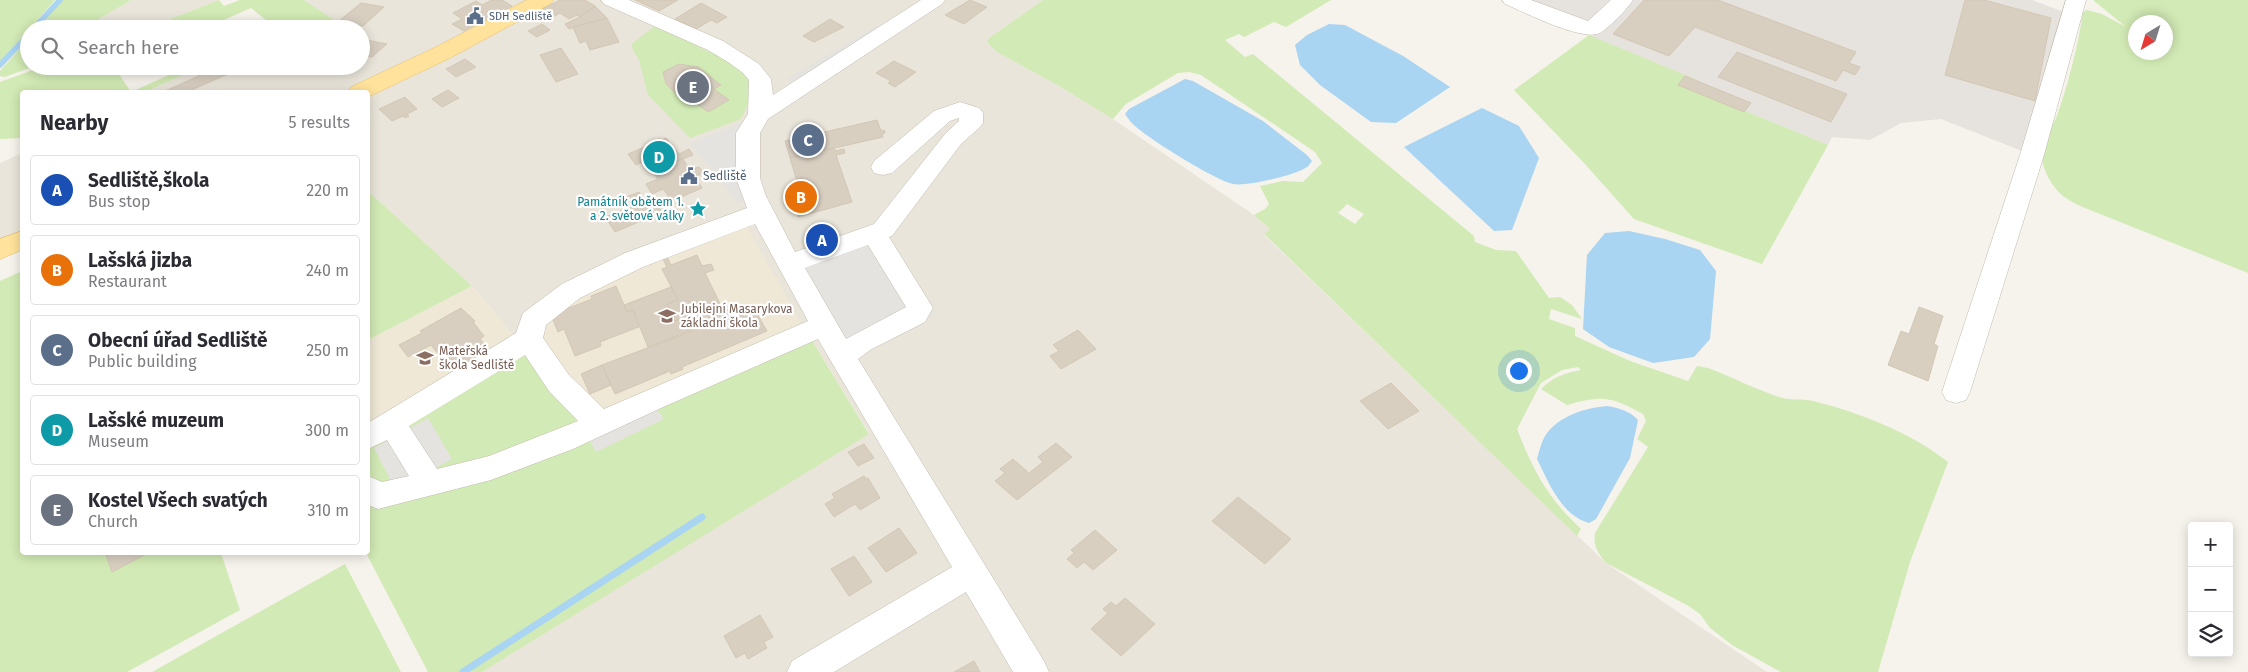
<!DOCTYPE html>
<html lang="en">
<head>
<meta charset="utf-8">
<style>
	:root { --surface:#fff; --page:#f2f2f3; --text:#2b2b33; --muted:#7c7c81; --line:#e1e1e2; --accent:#0f766e }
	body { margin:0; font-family:"Fira Sans",sans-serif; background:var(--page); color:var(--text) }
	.controls { position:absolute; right:15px; bottom:15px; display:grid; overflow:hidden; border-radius:5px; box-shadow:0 2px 12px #0003 }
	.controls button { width:45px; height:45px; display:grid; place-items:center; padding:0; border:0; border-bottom:1px solid var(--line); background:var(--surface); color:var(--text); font:25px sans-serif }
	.compass { position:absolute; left:2128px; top:15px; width:45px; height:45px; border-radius:50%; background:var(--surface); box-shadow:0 2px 12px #0003; rotate:218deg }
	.you { position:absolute; left:1518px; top:370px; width:18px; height:18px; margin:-12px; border:4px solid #fff; border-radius:50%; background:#1a73e8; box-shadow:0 0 0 8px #1a73e833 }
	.badge { display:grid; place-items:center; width:32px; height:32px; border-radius:50%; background:var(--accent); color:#fff; font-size:16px; font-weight:700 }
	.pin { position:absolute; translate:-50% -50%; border:2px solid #fff; box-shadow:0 1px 5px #0006 }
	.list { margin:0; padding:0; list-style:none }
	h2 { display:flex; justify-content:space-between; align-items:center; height:65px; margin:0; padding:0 20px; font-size:21px }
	h2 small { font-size:16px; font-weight:400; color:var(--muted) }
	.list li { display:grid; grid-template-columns:32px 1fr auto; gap:15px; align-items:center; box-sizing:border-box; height:70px; margin:0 10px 10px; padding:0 10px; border:1px solid var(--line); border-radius:5px }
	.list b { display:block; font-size:19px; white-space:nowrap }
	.list p { margin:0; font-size:16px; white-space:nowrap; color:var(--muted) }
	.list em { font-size:16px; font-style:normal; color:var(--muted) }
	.icon { flex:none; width:28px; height:28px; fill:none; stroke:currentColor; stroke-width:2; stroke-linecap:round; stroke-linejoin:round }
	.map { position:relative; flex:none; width:2248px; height:672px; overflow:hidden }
	.search { position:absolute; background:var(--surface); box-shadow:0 2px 12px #0003; left:20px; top:20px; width:350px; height:55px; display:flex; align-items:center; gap:12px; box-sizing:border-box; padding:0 18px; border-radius:28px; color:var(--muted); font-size:19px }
	.panel { position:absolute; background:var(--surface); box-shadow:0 2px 12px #0003; left:20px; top:90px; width:350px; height:465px; border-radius:5px }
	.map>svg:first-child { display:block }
	.residential { fill:#eae5da }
	.industrial { fill:#e6e2dd }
	.education { fill:#efe8d6 }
	.green { fill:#d2eab5; fill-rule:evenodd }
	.parking { fill:#e5e3e0 }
	.water { fill:#a9d4f2 }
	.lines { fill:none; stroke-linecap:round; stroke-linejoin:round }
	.stream-far1 { stroke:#a9d4f2; stroke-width:5.5 }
	.stream { stroke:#a9d4f2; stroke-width:7 }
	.building { fill:#d8cfc1; stroke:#d3c7b4 }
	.minor-casing { stroke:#c2bbae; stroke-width:1 }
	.major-casing { stroke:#e6c16a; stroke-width:1 }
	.minor { fill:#fff; fill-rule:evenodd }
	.major { fill:#ffe39c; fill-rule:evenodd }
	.labels { text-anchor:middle; stroke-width:4.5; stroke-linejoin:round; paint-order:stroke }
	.far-service-label { font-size:11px; fill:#4e5e75; stroke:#fff; text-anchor:start }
	.service-label { font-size:12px; fill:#4e5e75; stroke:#fff; text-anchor:start }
	.culture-label { font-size:12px; fill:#0d838f; stroke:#fff; text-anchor:end }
	.education-label { font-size:12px; fill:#785e54; stroke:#fff; text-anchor:start }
</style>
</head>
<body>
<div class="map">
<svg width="2248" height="672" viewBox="0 0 2248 672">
	<rect width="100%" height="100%" fill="#f6f3ec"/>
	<g class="residential">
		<polygon points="131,0 219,0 145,29 96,29 99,19"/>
		<polygon points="304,0 1043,0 989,38 997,52 1059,86 1113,119 1254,215 1270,229 1264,235 1606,563 1767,672 482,672 869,433 803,326 517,340 472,286 368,191 368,92 145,92 203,66 361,66 361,29 279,29 280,27 296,25 327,27 333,20"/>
		<polygon points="22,153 22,249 0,260 0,163"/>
	</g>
	<polygon class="industrial" points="1503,0 2032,0 2072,15 2032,155 1941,119 1901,123 1870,140 1832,137 1828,145 1690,88 1695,79"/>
	<g class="education">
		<polygon points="739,213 803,326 606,408 582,398 538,340 536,306"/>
		<polygon points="472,286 517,340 417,394 368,426 368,340"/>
	</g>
	<g class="green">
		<polygon points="0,0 55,0 0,62"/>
		<polygon points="62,0 131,0 99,19 96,29 37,29"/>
		<polygon points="219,0 224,6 240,0 304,0 334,20 327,27 296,25 273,29 275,27 251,8 203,29 145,29"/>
		<path d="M1043,0H1331L1286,27L1274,22L1244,37L1239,34L1225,40L1245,57L1253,54L1474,236L1475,242L1496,250L1516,251L1549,298L1560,297L1572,305L1582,319L1551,309L1549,319L1575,328V336L1630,361L1688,381L1697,366L1708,368C1732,377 1755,389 1779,397C1791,401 1801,398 1813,401C1858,412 1912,433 1948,462L1910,562L1878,672H1781L1732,645L1710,628L1700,614L1687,605L1606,563C1598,553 1593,546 1595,533L1648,447L1637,439L1646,421L1643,414C1611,396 1601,395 1567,405L1541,389C1553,377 1564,373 1581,370L1578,367L1562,370L1541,383L1517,429C1534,472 1547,497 1581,529L1577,536L1264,234L1270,229L1254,215L1265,209L1269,204L1260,186L1283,181L1303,182L1322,163L1315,152L1201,75L1189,72L1178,73L1126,104L1113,119L1059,86L997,52L987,42L989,38ZM1347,204L1364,214L1355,224L1338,213Z"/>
		<path d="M2093,0H2248V273L2090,210C2082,207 2073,203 2066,198C2052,189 2039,165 2042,148C2045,136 2054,125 2058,113C2069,81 2078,46 2083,12L2087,10L2102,14L2126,27ZM2136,22H2166V52H2136Z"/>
		<path d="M655,26L737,65C756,84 752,97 741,119L690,138L648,95L639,60L631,46L634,42Z"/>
		<polygon points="1589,35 1695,79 1690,88 1828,145 1762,264 1634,219 1584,163 1514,90"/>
		<polygon points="29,38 29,66 35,66 5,77 0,76 0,71"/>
		<polygon points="44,66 116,66 114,67 131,92 189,66 203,66 145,92 22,92 22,138 0,139 0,82"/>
		<polygon points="368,191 472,286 368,340"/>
		<polygon points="22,271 22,552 221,553 240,610 127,672 0,672 0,281"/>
		<polygon points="803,326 869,434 482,672 428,672 366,553 368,552 368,426 417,394 517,340 582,398 606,408"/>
		<polygon points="345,564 401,672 152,672"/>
	</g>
	<g class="parking">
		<polygon points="876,26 886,32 800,87 787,79"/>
		<polygon points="740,123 748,133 754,196 739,203 690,143"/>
		<polygon points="884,235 935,314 862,350 853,358 804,266"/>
		<polygon points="655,406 664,419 596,452 588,438"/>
		<polygon points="428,418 452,459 435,468 409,475 392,483 374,448"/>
	</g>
	<g class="water">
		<polygon points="1329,24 1345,25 1403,56 1450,87 1396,123 1371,122 1320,85 1300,65 1295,45 1307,35"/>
		<path d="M1185,79L1193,81L1263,121L1307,155L1312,161C1310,163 1309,166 1307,167C1297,175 1245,187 1233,184C1215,180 1149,139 1135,126C1131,123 1128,118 1125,114L1129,109Z"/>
		<polygon points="1482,108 1519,126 1539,158 1512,230 1494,231 1404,147"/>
		<polygon points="1629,231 1665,239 1700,250 1716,271 1710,339 1694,357 1653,363 1609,347 1583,329 1587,255 1605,233"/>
		<path d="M1607,406C1619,408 1630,411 1638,420L1630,458L1596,519L1589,523C1561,515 1549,483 1537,459C1539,452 1541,443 1545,436C1558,416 1585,408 1607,406Z"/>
	</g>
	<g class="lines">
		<g class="stream-far1">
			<polyline points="33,29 60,0"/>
			<polyline points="0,65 29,34"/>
		</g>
		<polyline class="stream" points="463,672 702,517"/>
	</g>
	<g class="building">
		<polygon points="492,0 502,0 512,6 464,31 452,24 462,19 453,13 476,1 482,5"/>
		<polygon points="560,0 585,0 595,6 580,17 577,15 569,19 560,13 544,22 532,14"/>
		<polygon points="635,0 678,0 659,11"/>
		<polygon points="970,0 987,7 964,24 945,15"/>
		<polygon points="1644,0 1718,0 1856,52 1849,63 1860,67 1855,75 1843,70 1836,81 1695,27 1669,56 1613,34"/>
		<polygon points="1965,0 1984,0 2051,18 2035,101 1945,75"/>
		<polygon points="361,3 384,7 363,26 339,21"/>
		<polygon points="701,3 727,17 717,23 711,20 696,29 675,19"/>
		<polygon points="595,6 607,18 569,29 565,24 580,17"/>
		<polygon points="607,18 619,42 590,50 586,41 580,43 573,27"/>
		<polygon points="830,19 844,27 814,42 803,36"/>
		<polygon points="542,24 550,30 537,37 528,31"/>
		<polygon points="361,39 387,44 372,57 361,55"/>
		<polygon points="561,48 578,74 556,82 540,55"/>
		<polygon points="1737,52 1847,94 1831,122 1718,77"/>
		<polygon points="465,59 476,67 456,77 446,69"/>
		<polygon points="894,61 916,72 895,87 888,83 891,81 876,73"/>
		<polygon points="679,64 698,67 721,85 714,89 729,100 708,112 693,101 687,104 666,84 663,72"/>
		<polygon points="221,66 230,73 187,92 163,92"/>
		<polygon points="1685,76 1751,103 1744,112 1678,85"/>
		<polygon points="448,90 459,98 442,107 432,99"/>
		<polygon points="405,97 417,109 407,114 409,116 405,118 403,116 392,121 379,109"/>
		<polygon points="877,120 881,131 884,130 885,133 882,134 883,137 790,158 785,141"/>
		<polygon points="666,138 679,154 689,149 693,155 666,165 669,170 655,175 645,161 636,165 628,154"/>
		<polygon points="834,148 835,151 844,149 845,153 836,155 852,202 798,217 791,193 800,191 790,158"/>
		<polygon points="683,159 690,170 699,167 704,173 695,177 702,188 672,201 663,189 652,194 646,184 658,179 655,175 669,170 666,165"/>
		<polygon points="639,192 644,200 652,197 662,212 615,232 605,217 625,209 619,200"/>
		<polygon points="666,255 671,265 697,255 702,266 711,264 714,270 705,273 727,318 692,330 686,317 675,321 667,304 678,300 662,269 667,267 662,257"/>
		<polygon points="616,286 627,312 633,310 641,326 600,342 601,346 575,356 564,329 558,332 551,315 592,299 591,296"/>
		<polygon points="671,287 678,300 667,304 675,321 686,317 692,330 648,347 633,310 627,312 624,305"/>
		<polygon points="752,305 767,331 682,367 683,369 671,374 670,371 615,394 602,365 727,318 725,311 738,306 741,310"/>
		<polygon points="1919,307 1943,316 1934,344 1938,346 1928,381 1888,365 1901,331 1909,334"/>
		<polygon points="461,308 475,321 473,322 484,336 480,339 491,352 458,371 446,357 442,359 431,345 408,357 399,345 422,333 420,331"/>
		<polygon points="1078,330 1096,349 1061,369 1050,356 1059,351 1053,345"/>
		<polygon points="602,365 611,385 590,394 581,374"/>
		<polygon points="1391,383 1419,411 1388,429 1360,401"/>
		<polygon points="1056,443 1072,457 1017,500 995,481 1005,473 1000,469 1013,459 1029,473 1043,462 1038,457"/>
		<polygon points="864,444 874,458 858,466 848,452"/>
		<polygon points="864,476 866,479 868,478 880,498 860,510 855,504 834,517 825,504 835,498 832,494"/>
		<polygon points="1238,497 1291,539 1265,564 1212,521"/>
		<polygon points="899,528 917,553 886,572 868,548"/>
		<polygon points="1095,530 1117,550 1093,570 1084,562 1077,568 1067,559 1074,553 1071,550"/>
		<polygon points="105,552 150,552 112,572"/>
		<polygon points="854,556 872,582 849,596 831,569"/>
		<polygon points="1125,598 1155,624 1121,656 1091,629 1108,613 1103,609 1111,602 1116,606"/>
		<polygon points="760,615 773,637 764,642 767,648 748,659 745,653 736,658 724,636"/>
		<polygon points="974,661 980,672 954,672"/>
	</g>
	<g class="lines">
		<g class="minor-casing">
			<g id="minor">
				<path d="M601,0H629L723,41L759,64L771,79L773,95L921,0H945L942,4L768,119L760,133V178L766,196L795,252L874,224L945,134L959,121V118L950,121L892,173L883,175L874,173L871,167L874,161L934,111L960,102L979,108L983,113V123L979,128L961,144L892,236L889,237L933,308L925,322L870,350L858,359L1044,661L1049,672H1013L966,592L834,672H787L792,661L952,567L818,339L661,408L573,449L491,480L378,509L368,505V476L382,482L409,476L387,440L368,449V423L516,333L523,313L562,284L625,253L747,208L736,178V133L748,114L749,80L743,73L728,62L708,50L604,4ZM755,224L808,321L604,409L569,375L543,338L546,325L580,298L643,267ZM868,245L906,307L846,339L805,268ZM525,355L549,391L578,421L489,456L437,469L409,426Z"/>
				<path d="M1502,0H1531L1588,21L1611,0H1633C1628,8 1609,28 1600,33C1582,42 1524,12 1505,4Z"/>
				<polygon points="2066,0 2086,0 2044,155 1970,392 1966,400 1956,403 1946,400 1942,392 2020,155"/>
			</g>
		</g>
		<g class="major-casing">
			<g id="major">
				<polygon points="527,0 553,0 550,4 450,58 368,97 368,92 348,92 351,87 434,48"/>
				<polygon points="22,231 22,250 0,259 0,239"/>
			</g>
		</g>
		<use href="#minor" class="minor"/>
		<use href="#major" class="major"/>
	</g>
	<defs>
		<g id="civic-bare" transform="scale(1.35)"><path d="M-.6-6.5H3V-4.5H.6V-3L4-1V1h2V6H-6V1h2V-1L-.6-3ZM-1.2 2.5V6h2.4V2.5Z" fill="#5c6f8a" stroke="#fff" stroke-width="2.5" paint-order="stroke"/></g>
		<g id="sight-bare" transform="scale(1.35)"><path d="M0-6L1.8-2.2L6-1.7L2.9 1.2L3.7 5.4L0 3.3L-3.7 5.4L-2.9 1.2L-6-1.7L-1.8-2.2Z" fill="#0f9aa8" stroke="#fff" stroke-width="2.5" paint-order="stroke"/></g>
		<g id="school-bare" transform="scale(1.35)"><path d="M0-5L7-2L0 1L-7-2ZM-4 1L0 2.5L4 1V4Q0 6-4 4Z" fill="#8d6e63" stroke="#fff" stroke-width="2.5" paint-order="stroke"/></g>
	</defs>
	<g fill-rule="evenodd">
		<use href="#civic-bare" x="475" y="16"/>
		<use href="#civic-bare" x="689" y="176"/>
		<use href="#sight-bare" x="698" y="209"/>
		<use href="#school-bare" x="667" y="316"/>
		<use href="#school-bare" x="425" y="358"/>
	</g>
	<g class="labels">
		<g class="far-service-label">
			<text x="489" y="20">SDH Sedliště</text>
		</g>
		<g class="service-label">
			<text x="703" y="180">Sedliště</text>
		</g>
		<g class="culture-label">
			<text x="684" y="206">Památník obětem 1.<tspan x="684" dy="14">a 2. světové války</tspan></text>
		</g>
		<g class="education-label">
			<text x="681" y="313">Jubilejní Masarykova<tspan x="681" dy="14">základní škola</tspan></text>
			<text x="439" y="355">Mateřská<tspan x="439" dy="14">škola Sedliště</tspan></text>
		</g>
	</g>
</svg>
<div class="controls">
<button>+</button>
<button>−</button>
<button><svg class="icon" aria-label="layers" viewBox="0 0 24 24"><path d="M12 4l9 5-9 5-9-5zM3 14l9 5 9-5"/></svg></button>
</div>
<svg class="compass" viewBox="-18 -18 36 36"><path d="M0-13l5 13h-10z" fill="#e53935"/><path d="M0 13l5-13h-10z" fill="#7c7c81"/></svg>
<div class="you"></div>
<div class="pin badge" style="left:822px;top:240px;background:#1a4fb4">A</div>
<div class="pin badge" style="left:801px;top:197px;background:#e8710a">B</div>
<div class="pin badge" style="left:808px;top:140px;background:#5c6f8a">C</div>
<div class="pin badge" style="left:659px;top:157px;background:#0f9aa8">D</div>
<div class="pin badge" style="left:693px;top:87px;background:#6b7280">E</div>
<div class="search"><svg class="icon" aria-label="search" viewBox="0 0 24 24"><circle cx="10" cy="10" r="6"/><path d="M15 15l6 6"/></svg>Search here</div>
<section class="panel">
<h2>Nearby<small>5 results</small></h2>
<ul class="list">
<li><span class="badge" style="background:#1a4fb4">A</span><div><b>Sedliště,škola</b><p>Bus stop</p></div><em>220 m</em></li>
<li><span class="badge" style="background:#e8710a">B</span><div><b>Lašská jizba</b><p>Restaurant</p></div><em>240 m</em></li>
<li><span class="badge" style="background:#5c6f8a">C</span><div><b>Obecní úřad Sedliště</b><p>Public building</p></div><em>250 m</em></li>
<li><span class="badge" style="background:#0f9aa8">D</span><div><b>Lašské muzeum</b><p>Museum</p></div><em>300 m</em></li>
<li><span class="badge" style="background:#6b7280">E</span><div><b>Kostel Všech svatých</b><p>Church</p></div><em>310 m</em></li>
</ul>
</section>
</div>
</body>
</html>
